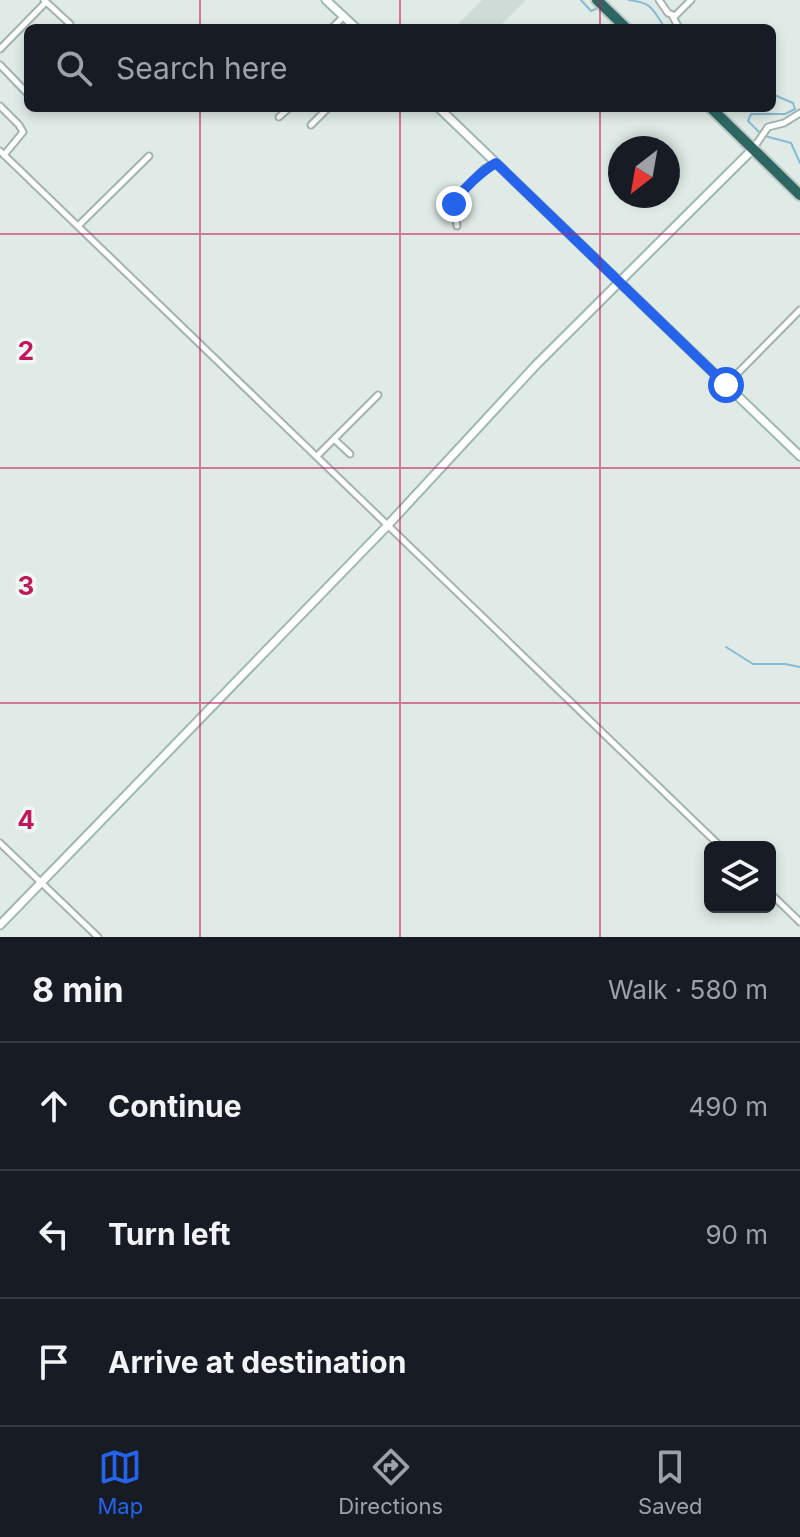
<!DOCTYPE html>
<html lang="en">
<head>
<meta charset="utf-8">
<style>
	:root { --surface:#171b24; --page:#20242c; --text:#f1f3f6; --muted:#9ea1a6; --line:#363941; --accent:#2563eb }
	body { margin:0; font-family:Inter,sans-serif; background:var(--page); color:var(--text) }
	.controls { position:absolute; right:24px; bottom:24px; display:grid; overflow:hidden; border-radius:12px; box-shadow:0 4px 12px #0003 }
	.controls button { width:72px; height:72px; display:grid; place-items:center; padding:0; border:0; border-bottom:2px solid var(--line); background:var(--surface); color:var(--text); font:40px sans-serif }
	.compass { position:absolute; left:608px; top:136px; width:72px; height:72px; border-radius:50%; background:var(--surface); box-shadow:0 4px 12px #0003; rotate:211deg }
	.stop { position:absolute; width:24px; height:24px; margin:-18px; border:6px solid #2563eb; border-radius:50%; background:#fff }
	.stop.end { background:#2563eb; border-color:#fff; box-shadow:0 2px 8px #0008 }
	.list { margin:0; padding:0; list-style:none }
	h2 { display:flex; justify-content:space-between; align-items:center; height:104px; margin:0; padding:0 32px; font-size:34px }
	h2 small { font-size:26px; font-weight:400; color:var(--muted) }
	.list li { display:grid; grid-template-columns:52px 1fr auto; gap:24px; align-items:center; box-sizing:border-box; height:128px; padding:0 32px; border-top:2px solid var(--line) }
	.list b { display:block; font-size:30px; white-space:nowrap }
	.list em { font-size:26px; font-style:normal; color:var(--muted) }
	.icon { flex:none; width:44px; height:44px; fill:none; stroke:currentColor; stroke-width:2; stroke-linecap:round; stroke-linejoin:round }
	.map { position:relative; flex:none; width:800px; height:937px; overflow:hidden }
	.search { position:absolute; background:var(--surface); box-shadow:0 4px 12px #0003; left:24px; right:24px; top:24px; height:88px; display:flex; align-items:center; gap:20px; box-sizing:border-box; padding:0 28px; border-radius:12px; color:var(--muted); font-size:30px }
	.sheet { height:488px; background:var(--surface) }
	nav { display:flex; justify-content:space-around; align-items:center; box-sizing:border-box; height:112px; border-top:2px solid var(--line); background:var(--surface); font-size:22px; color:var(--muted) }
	nav a { display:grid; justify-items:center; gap:4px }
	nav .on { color:var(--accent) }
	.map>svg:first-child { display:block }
	.built { fill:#cedbd7 }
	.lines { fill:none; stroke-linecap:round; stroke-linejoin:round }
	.stream { stroke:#86bbd1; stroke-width:2 }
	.street-casing { stroke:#a3b3af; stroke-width:9 }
	.secondary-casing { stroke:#9eb7b1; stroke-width:11 }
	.highway-casing { stroke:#c1c8c7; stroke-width:14 }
	.street { stroke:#fff; stroke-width:5 }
	.secondary { stroke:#fff; stroke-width:7 }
	.highway { stroke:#2c6763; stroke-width:10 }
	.route { stroke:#2563eb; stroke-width:10 }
	.grid { fill:none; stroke:#c2185b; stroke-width:2; stroke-opacity:0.55 }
	.grid-label { font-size:26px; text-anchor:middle; font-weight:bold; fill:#c2185b; stroke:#f0f7f5; stroke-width:7; stroke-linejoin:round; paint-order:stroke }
</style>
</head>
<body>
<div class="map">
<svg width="800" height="937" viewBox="0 0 800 937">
	<rect width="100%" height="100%" fill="#e0ebe7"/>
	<polygon class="built" points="482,0 526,0 498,28 454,28"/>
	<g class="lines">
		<g class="stream">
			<polyline points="581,0 591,11 598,8"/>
			<path d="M629,0C653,3 652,9 665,28"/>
			<polyline points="759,132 748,121 751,114 785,114 795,109 793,103 772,94"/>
			<polyline points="765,136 791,143 800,163"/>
			<polyline points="726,647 753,664 785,664 800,667"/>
		</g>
		<g class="street-casing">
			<g id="street">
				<polyline points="44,0 70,24"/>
				<polyline points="659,0 668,13 675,16 691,0"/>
				<polyline points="673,17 679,28"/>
				<polyline points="332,28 344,16"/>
				<polyline points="0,49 46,2"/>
				<polyline points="0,65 28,94"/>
				<polyline points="0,106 19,125 23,132 4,155"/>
				<polyline points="279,117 289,108"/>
				<polyline points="311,125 328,108"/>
				<polyline points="753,149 768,127 784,123 800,113"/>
				<polyline points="0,151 721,847"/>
				<polyline points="78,226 149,156"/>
				<polyline points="457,226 454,201 484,169 496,163"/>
				<polyline points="726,385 800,310"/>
				<polyline points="334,439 350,454"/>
				<polyline points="317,456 378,395"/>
				<polyline points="0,843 98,937"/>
				<polyline points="770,893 800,922"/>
			</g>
		</g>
		<g class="secondary-casing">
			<g id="secondary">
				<polyline points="326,0 356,28"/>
				<polyline points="439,108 800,456"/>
				<polyline points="0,925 388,525 536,365 753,149"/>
			</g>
		</g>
		<g class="highway-casing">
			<g id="highway">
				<polyline points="597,0 626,28"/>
				<polyline points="711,108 800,195"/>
			</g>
		</g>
		<use href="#street" class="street"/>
		<use href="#secondary" class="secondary"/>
		<use href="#highway" class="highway"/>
	</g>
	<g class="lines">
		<path class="route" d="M454,204C460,191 483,170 496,163L726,385"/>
	</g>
	<path class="grid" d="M200,0V28M400,0V28M600,0V28M200,108V937M400,108V937M600,108V937M0,234H800M0,468H800M0,703H800"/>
	<g class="grid-label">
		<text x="26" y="360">2</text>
		<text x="26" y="595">3</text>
		<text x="26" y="829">4</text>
	</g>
</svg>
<div class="controls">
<button><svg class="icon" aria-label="layers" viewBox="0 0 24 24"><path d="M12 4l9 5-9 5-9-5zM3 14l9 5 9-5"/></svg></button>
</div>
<svg class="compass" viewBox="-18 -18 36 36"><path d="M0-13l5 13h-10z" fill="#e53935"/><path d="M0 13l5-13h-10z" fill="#9ea1a6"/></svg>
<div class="stop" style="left:726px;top:385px"></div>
<div class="stop end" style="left:454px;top:204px"></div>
<div class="search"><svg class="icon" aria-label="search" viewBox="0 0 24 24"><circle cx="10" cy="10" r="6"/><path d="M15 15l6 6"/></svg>Search here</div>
</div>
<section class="sheet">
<h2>8 min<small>Walk · 580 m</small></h2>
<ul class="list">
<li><svg class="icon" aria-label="ahead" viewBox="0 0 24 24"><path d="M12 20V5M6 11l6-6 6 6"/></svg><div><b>Continue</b></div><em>490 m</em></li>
<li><svg class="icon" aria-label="left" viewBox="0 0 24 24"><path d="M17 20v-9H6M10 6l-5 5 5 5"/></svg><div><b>Turn left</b></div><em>90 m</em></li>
<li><svg class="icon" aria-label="arrive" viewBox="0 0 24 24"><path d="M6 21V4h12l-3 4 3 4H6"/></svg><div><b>Arrive at destination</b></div></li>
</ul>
</section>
<nav>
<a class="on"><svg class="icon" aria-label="map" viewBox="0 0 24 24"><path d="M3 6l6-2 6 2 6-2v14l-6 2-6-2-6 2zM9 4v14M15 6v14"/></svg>Map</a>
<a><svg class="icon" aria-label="directions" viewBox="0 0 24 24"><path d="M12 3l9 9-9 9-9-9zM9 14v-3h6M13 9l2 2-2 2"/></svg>Directions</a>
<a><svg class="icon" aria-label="saved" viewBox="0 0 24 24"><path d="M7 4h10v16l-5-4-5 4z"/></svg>Saved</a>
</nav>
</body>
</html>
